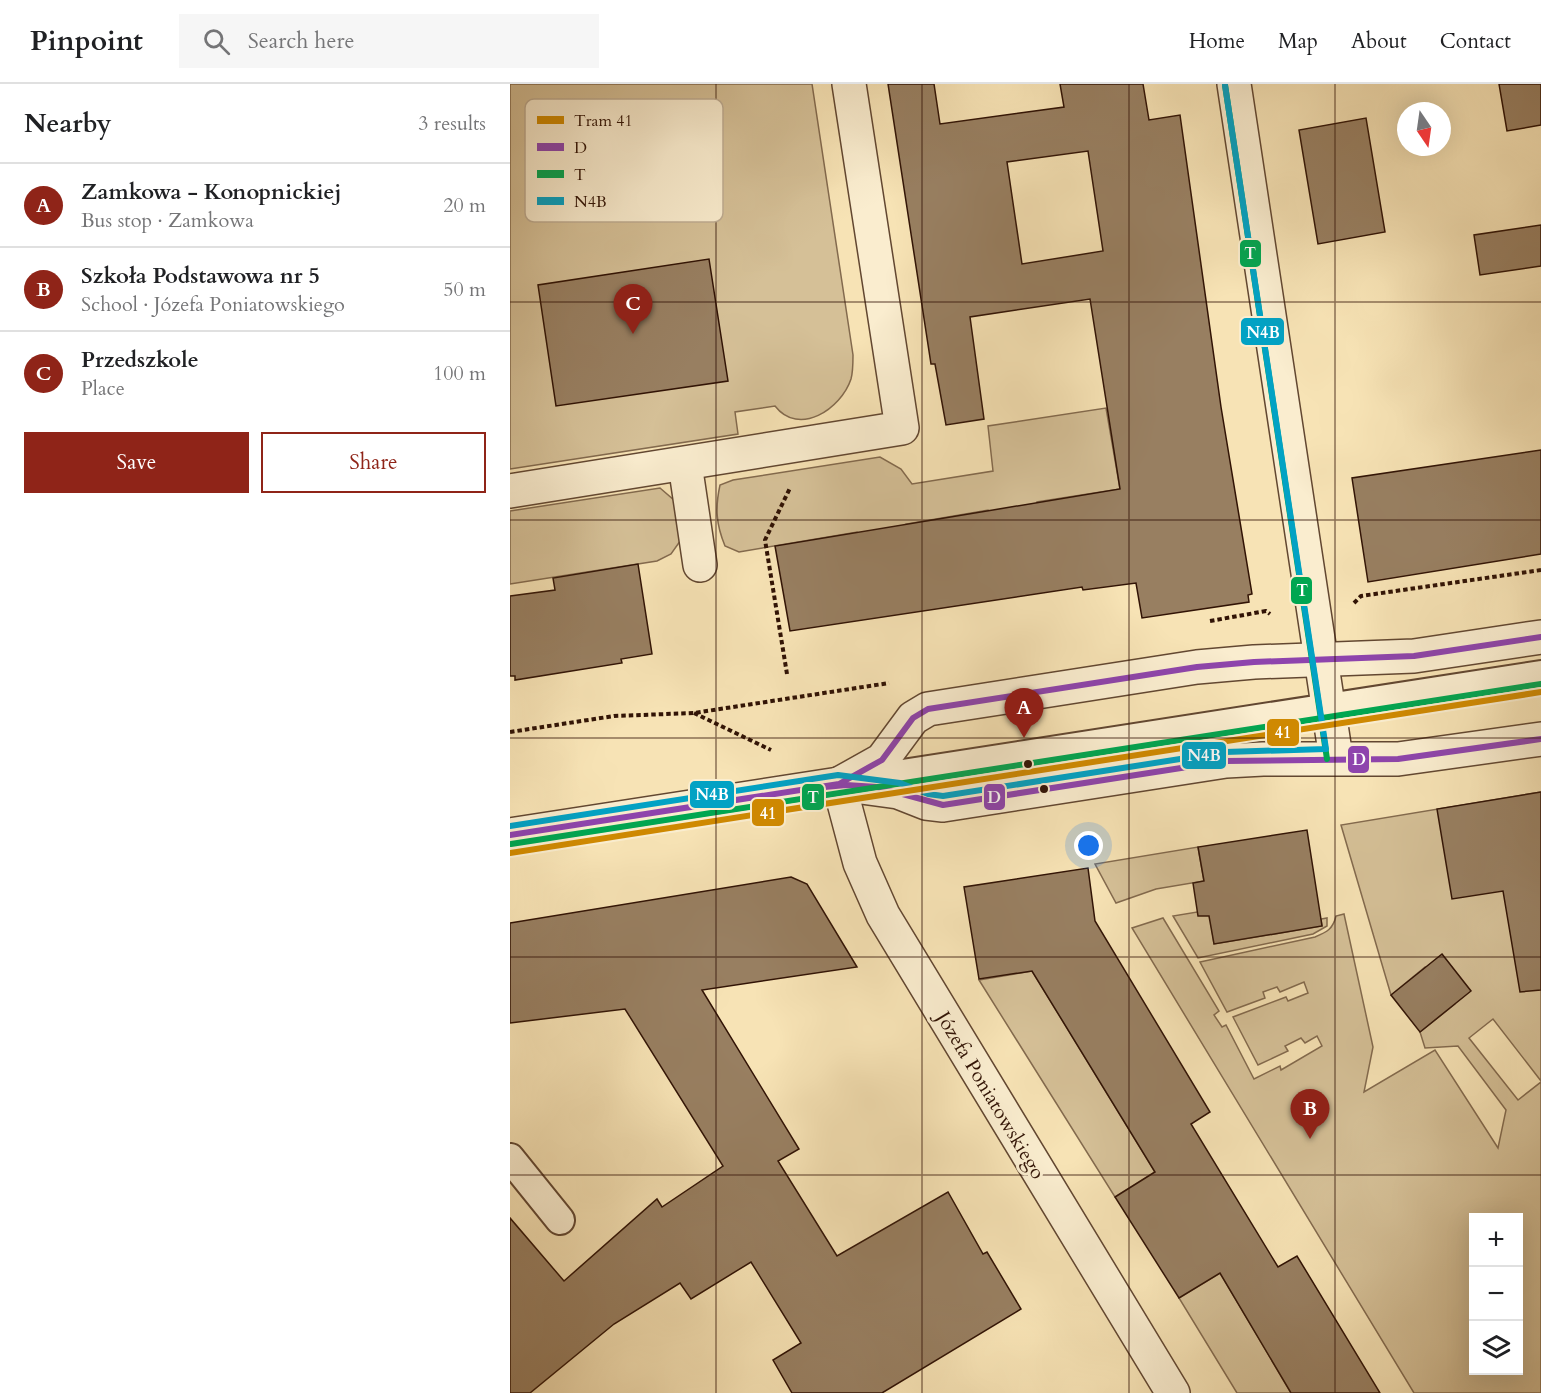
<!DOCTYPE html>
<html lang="en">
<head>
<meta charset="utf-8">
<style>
	:root { --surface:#fff; --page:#f6f6f6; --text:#202124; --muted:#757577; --line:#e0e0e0; --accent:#8f2418 }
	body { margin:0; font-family:Cardo,serif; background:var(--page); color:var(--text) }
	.controls { position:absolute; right:18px; bottom:18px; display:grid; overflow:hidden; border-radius:0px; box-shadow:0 6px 24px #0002 }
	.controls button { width:54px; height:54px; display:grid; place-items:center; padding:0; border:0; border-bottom:2px solid var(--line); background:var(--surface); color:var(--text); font:30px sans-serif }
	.compass { position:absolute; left:887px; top:18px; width:54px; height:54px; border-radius:50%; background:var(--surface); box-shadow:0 6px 24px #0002; rotate:167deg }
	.you { position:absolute; left:579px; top:762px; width:21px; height:21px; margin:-15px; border:4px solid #fff; border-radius:50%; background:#1a73e8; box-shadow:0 0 0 9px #1a73e833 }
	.badge { display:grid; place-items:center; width:39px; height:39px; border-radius:50%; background:var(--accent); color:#fff; font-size:20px; font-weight:700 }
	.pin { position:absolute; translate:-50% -50px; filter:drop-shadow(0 2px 3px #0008) }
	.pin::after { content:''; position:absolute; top:32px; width:21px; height:18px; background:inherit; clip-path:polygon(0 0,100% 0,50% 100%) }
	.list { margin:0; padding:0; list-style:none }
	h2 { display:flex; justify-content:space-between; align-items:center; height:78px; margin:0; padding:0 24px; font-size:26px }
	h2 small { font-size:20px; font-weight:400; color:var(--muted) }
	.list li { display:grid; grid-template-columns:39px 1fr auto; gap:18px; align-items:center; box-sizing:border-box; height:84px; padding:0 24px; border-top:2px solid var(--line) }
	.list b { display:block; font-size:22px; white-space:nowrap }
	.list p { margin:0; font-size:20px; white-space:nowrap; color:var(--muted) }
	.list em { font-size:20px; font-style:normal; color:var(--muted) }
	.actions { display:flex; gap:12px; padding:18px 24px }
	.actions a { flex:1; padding:14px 0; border:2px solid var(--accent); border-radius:0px; text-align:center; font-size:21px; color:var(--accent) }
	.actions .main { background:var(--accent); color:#fff }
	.icon { flex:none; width:33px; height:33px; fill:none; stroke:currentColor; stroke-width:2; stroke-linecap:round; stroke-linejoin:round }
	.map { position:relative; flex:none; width:1031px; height:1309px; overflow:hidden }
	header { display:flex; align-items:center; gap:36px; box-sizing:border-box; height:84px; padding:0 30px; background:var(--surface); border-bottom:2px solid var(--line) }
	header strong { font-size:28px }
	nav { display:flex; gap:33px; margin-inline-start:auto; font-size:21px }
	.search { width:420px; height:54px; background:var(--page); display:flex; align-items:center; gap:15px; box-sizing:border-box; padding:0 21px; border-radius:0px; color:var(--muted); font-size:22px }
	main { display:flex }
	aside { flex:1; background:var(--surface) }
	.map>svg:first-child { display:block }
	.green { fill:#d5c097; stroke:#836a4e; stroke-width:1.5; fill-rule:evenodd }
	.building { fill:#987f61; stroke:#311305; stroke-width:1.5; fill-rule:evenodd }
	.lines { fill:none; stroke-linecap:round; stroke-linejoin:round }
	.service-casing { stroke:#624731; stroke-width:32 }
	.minor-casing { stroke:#624731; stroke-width:36 }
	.tertiary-casing { stroke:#624731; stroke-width:36 }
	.path { stroke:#311305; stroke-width:4; stroke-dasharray:4.5 3; stroke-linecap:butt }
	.service { stroke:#faedcf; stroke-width:28 }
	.minor { stroke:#faedcf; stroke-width:33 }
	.tertiary { stroke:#faedcf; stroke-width:33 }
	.bus-1-casing { stroke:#faedcf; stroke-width:10 }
	.bus-2-casing { stroke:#faedcf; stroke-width:10 }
	.bus-3-casing { stroke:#faedcf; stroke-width:10 }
	.bus-1 { stroke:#8e44ad; stroke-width:6 }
	.bus-2 { stroke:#00a651; stroke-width:6 }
	.bus-3 { stroke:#02a2c4; stroke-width:6 }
	.tram-1-casing { stroke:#faedcf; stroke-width:10 }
	.tram-1 { stroke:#cf8901; stroke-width:6 }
	.grid { fill:none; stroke:#311305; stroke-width:1.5; stroke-opacity:0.55 }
	.bus-dot { fill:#311305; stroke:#faedcf; stroke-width:2 }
	.labels { text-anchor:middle; stroke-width:6; stroke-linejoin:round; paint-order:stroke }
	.street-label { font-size:20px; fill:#311305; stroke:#faedcf }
	.key { fill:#faedcf; stroke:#beac92; stroke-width:1.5 }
	.key-label { font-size:16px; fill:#311305 }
	.line-badge { stroke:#faedcf; stroke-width:2 }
	.badge-label { font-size:16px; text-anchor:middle; font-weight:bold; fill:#fff }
</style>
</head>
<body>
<header>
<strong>Pinpoint</strong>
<div class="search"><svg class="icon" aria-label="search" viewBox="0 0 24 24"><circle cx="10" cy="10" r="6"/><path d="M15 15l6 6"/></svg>Search here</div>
<nav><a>Home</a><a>Map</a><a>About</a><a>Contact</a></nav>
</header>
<main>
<aside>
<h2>Nearby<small>3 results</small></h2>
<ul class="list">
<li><span class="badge">A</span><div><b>Zamkowa - Konopnickiej</b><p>Bus stop · Zamkowa</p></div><em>20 m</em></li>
<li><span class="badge">B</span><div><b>Szkoła Podstawowa nr 5</b><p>School · Józefa Poniatowskiego</p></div><em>50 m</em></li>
<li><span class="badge">C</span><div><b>Przedszkole</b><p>Place</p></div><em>100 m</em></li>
</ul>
<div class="actions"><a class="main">Save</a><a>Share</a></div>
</aside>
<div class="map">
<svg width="1031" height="1309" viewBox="0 0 1031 1309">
	<rect width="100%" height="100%" fill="#f7e3b5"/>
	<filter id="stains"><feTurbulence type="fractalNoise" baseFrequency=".00333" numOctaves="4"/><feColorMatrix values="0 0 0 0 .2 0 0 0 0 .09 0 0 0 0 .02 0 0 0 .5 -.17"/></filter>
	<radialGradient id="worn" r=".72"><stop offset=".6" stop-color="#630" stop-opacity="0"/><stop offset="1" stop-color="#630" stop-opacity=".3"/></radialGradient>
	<g class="green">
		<path d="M0,0H302L343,271C343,278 343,288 341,295C331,325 289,353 265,322L225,328L228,350L0,385Z"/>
		<path d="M596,324L610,405L527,418L528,427L480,436L478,426L396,440L397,449L349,457L347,448L229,468L215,462C206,440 205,424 210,401L223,396L370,373L391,385L402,400L483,387L478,342Z"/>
		<polygon points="150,404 165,417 173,453 161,470 147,477 0,500 0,427"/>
		<path d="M1031,708V997L983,935L959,954L1008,1016L1031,998V1309H904L622,844L653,834L709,927L704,931L712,943L716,941L744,995L770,982L771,986L812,962L807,952L795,959L791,954L775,962L778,967L748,981L723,933L776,913L778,917L798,909L794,898L770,908L767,903L753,908L755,914L717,928L690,878L805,853C817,848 823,845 826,832L834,830L863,963L854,1008L925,966L988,1064L996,1026L948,962L915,964L910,948L945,920L915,883L881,911L831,741ZM963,1134H1008V1286H963Z"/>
		<polygon points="688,763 694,797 646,805 606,819 585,780"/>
		<polygon points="699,826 704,860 812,842 811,835 817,834 817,842 803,850 688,874 663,832"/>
		<polygon points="522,887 645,1088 605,1113 469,896"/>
		<polygon points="710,1189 781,1309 727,1309 669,1214"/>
	</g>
	<g class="building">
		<path d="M378,0H424L430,40L554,23L550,0H633L639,36L670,31L711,323L742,510L738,511L739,518L632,534L626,499L573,506L572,503L280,547L265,462L610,405L580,215L460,233L474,335L436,341L425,280H421ZM578,67L593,167L512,180L497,78Z"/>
		<polygon points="989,0 1031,0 1031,41 997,47"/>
		<polygon points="856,34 875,148 808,160 789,46"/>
		<polygon points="1031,141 1031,182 970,191 964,151"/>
		<polygon points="199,175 218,297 46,322 28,201"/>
		<polygon points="1031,366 1031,470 858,498 842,394"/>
		<polygon points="128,480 142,570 111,575 112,579 5,596 5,592 0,592 0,512 45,506 43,494"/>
		<polygon points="1031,708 1031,906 1010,908 993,807 942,815 927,725"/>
		<polygon points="797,746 812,842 704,860 699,832 688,832 683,799 694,797 688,763"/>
		<polygon points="578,784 585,837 700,1028 681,1040 768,1183 787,1172 870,1309 781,1309 710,1189 669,1214 605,1113 645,1088 522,887 469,895 454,803"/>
		<polygon points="281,793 297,800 347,883 192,906 289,1065 268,1077 327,1172 438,1108 473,1170 477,1168 511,1225 372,1309 282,1309 263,1276 291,1259 241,1178 181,1215 170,1199 104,1240 20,1309 0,1309 0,1134 54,1197 147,1115 152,1123 213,1082 115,925 0,939 0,839"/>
		<polygon points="932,870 961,907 910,948 881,911"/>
	</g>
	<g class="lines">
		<g class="service-casing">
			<g id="service">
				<polyline points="348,697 1031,591"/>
				<polyline points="0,1074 50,1136"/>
			</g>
		</g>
		<g class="minor-casing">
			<g id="minor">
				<polyline points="175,380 190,481"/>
				<polyline points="0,407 392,344 339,0"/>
				<polyline points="329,700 350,779 373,831 663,1309"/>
			</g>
		</g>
		<g class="tertiary-casing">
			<g id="tertiary">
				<polyline points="724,0 826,674"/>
				<polyline points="329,700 372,676 403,634 418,625 687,583 744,578 904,572 1031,553"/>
				<polyline points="0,751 329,700 388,708 416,719 433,721 716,677 753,675 888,675 1031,655"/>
			</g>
		</g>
		<g class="path">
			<polyline points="844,519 851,512 1031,486"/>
			<polyline points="700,537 756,527 760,530"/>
			<polyline points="277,590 255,456 280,404"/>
			<polyline points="184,629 261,666"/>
			<polyline points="0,648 104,632 184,629 379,599"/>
		</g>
		<use href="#service" class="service"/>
		<use href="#minor" class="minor"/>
		<use href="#tertiary" class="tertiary"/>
		<g class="bus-1-casing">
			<g id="bus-1">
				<polyline points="304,704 336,701 367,703 433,721 716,677 888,675 1031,655"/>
				<polyline points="0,751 329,700 372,676 403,634 418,625 687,583 744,578 904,572 1031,553"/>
			</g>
		</g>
		<g class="bus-2-casing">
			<g id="bus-2">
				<polyline points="715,1 817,675"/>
				<polyline points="1,760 1031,600"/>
			</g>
		</g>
		<g class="bus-3-casing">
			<polyline id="bus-3" points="0,742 328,691 390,699 418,710 433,712 715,668 816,665 715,1"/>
		</g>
		<use href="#bus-1" class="bus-1"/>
		<use href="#bus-2" class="bus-2"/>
		<use href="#bus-3" class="bus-3"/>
		<g class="tram-1-casing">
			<polyline id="tram-1" points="0,769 1031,608"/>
		</g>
		<use href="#tram-1" class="tram-1"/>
	</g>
	<path class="grid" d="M206,0V1309M412,0V1309M619,0V1309M825,0V1309M0,218H1031M0,436H1031M0,654H1031M0,873H1031M0,1091H1031"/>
	<g class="bus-dot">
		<circle cx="518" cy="680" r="5"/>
		<circle cx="534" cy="705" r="5"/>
	</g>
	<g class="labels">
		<g class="street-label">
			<text transform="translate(481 1011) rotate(59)" y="7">Józefa Poniatowskiego</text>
		</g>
	</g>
	<rect x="15" y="15" width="198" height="123" rx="9" class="key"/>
	<rect x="27" y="32" width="27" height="8" fill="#cf8901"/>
	<rect x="27" y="59" width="27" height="8" fill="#8e44ad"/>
	<rect x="27" y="86" width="27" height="8" fill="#00a651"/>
	<rect x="27" y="113" width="27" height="8" fill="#02a2c4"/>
	<g class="key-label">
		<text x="64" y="42">Tram 41</text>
		<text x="64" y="69">D</text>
		<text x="64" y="96">T</text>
		<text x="64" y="123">N4B</text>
	</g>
	<g class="line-badge">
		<rect x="729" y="155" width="23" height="29" rx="6" fill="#00a651"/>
		<rect x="730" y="233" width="45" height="29" rx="6" fill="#02a2c4"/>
		<rect x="780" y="492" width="23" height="29" rx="6" fill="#00a651"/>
		<rect x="756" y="634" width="34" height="29" rx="6" fill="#cf8901"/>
		<rect x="671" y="657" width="46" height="29" rx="6" fill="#02a2c4"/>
		<rect x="837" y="661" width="23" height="29" rx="6" fill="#8e44ad"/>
		<rect x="179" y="696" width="46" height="29" rx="6" fill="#02a2c4"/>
		<rect x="473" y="699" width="23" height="28" rx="6" fill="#8e44ad"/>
		<rect x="291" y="699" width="24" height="28" rx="6" fill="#00a651"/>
		<rect x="241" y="714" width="34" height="29" rx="6" fill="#cf8901"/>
	</g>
	<g class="badge-label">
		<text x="740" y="175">T</text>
		<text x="753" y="254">N4B</text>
		<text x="792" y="512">T</text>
		<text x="773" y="654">41</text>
		<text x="694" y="677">N4B</text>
		<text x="849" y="681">D</text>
		<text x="202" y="716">N4B</text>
		<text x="484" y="719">D</text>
		<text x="303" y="719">T</text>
		<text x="258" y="735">41</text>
	</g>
	<rect width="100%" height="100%" filter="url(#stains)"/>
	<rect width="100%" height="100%" fill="url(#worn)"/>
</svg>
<div class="controls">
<button>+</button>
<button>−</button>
<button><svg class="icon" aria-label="layers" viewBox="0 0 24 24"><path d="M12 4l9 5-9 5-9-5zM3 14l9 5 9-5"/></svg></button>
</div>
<svg class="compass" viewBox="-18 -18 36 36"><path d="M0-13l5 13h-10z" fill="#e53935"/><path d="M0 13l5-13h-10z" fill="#757577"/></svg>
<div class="you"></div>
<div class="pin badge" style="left:514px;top:654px">A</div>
<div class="pin badge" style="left:800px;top:1055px">B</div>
<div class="pin badge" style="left:123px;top:250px">C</div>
</div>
</main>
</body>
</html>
